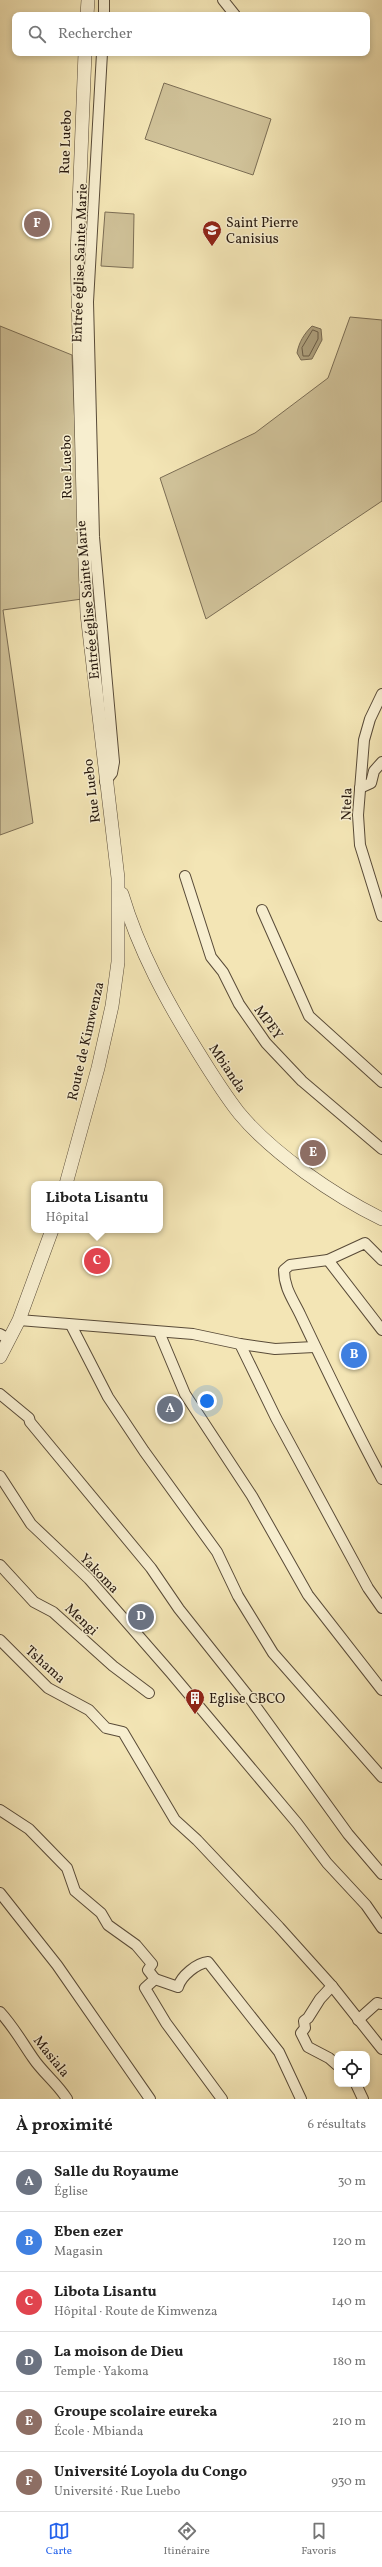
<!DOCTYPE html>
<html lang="fr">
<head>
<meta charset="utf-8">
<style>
	:root { --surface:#fff; --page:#f2f2f2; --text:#222; --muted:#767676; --line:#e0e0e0; --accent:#2563eb }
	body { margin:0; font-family:Vollkorn,serif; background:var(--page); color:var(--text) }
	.controls { position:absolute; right:12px; bottom:12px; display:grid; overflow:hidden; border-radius:8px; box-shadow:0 2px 6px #0003 }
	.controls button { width:36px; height:36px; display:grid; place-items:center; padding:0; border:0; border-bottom:1px solid var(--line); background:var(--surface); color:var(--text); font:20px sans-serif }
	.you { position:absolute; left:207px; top:1401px; width:14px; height:14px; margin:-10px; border:3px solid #fff; border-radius:50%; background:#1a73e8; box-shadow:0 0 0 6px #1a73e833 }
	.badge { display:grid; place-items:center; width:26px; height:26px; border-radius:50%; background:var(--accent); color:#fff; font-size:13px; font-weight:700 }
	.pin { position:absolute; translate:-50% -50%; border:2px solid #fff; box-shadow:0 1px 4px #0006 }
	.popup { position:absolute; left:31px; top:1181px; width:132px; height:52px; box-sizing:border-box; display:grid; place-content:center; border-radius:8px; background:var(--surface); filter:drop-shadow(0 1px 3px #0005); font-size:13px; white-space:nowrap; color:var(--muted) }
	.popup b { font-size:15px; color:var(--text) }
	.popup::after { content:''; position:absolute; left:50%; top:100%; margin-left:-8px; border:8px solid transparent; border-top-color:var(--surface) }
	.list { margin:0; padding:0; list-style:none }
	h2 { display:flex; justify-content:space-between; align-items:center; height:52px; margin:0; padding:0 16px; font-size:17px }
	h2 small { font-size:13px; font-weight:400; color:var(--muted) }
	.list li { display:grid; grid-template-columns:26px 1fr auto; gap:12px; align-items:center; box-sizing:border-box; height:60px; padding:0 16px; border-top:1px solid var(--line) }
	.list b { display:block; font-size:15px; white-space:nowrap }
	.list p { margin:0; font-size:13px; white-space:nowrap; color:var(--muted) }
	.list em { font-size:13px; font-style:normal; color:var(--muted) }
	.icon { flex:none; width:22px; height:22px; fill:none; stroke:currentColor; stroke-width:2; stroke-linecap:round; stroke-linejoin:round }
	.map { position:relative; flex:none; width:382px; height:2099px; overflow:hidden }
	.search { position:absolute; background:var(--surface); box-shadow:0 2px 6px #0003; left:12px; right:12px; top:12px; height:44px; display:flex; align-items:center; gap:10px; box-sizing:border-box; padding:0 14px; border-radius:8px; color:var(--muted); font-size:15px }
	.sheet { height:412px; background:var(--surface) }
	nav { display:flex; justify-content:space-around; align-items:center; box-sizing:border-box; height:56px; border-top:1px solid var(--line); background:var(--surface); font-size:11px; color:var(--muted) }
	nav a { display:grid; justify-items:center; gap:2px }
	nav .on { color:var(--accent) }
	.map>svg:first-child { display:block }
	.green { fill:#d0c299; stroke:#7b6d54 }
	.water { fill:#ad9f7c; stroke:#776950 }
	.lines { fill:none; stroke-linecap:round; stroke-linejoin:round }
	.shore { stroke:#6a5c45; stroke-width:1 }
	.minor-casing { stroke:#594b38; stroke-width:12 }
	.tertiary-casing { stroke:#594b38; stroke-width:14 }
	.minor { stroke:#f7eecf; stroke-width:10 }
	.tertiary { stroke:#f7eecf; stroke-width:13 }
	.labels { text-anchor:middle; stroke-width:3; stroke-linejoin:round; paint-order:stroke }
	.street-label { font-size:14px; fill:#26180e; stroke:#f7eecf }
	.poi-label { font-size:14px; fill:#26180e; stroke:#f7eecf; text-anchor:start }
</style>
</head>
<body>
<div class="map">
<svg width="382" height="2099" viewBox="0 0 382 2099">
	<rect width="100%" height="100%" fill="#f3e5b5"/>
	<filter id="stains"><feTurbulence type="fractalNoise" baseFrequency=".005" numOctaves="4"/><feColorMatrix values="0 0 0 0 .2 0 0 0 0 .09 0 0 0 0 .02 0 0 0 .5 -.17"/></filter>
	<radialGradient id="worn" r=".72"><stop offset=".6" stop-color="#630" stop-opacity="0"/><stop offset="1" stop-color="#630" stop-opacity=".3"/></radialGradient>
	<g class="green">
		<polygon points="164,83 271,119 253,175 145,139"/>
		<polygon points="105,212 134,214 133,268 101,266"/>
		<polygon points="350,317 382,320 382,501 206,619 160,478 255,433 328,378"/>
		<polygon points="0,326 72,355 82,599 3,610 33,823 0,835"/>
	</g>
	<path class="water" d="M312,326L321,329L322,340L312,359L301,360L297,353C299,342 304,334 312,326Z"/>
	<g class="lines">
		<polygon class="shore" points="313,330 318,332 318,339 309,356 303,356 302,348"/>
		<g class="minor-casing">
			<g id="minor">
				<polyline points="223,0 235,15"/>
				<polyline points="104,15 104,0"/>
				<polyline points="102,53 88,302 94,537 114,762 112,773 105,782"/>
				<polyline points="382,694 370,719 364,740 358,815 360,845 382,916"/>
				<polyline points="360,788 371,783 374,771 382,762"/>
				<polyline points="185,876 211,957 223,972 239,1004 266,1043 302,1081 382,1149"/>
				<polyline points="262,910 309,1016 382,1082"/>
				<polyline points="328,1260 382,1330"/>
				<path d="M382,1260L365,1243L328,1260L290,1265L284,1270C284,1287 292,1298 299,1312C326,1369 352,1424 382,1479"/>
				<polyline points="19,1320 193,1334 240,1344 275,1349 314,1347"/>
				<polyline points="71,1325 108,1397 144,1451 217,1552 238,1596 273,1653 382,1777"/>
				<polyline points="159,1332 185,1394 252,1496 308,1595 382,1690"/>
				<polyline points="0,1334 9,1339"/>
				<polyline points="240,1344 276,1418 368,1588 382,1608"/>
				<polyline points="0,1394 29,1418 30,1422 151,1568 179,1609 249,1697 348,1834 382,1874"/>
				<polyline points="0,1476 31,1524 89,1579 171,1673 297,1823 327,1863 366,1905 382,1928"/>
				<polyline points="0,1565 34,1602 53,1612 113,1666 149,1693"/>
				<polyline points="0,1640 48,1688 89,1710 106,1728 123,1732 175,1820 197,1840 279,1927 332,1986 382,2049"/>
				<polyline points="0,1810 29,1829 67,1868 75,1891 101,1913 108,1925 136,1945 152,1964 148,1970 155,1979 145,1988 166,2023 222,2099"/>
				<polyline points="0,1893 57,1965 150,2099"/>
				<path d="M155,1979L178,1987C181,1976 197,1963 208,1962L279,2052L301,2099"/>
				<polyline points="332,1986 320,1999 308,2018 304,2021 305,2028 301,2033 308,2047 329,2058 337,2065"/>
				<path d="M0,2012C13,2026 22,2042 33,2058C43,2073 57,2083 67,2099"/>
				<polyline points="358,2020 377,2003 382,2004"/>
				<polyline points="356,2084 363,2099"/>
			</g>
		</g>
		<g class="tertiary-casing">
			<g id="tertiary">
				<polyline points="87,15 88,0"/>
				<path d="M122,894C139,951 167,1002 198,1052C211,1073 224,1094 239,1113C273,1154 335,1196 382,1219"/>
				<polyline points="66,1184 98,1068 112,1006 118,962 118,878 87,614 84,537 77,255 85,53"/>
				<polyline points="0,1357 19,1320 52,1230"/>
			</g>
		</g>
		<use href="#minor" class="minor"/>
		<use href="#tertiary" class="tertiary"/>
	</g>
	<defs>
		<g id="university-pin" transform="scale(1)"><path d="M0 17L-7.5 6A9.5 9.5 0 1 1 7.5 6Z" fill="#8f2418" stroke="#f7eecf"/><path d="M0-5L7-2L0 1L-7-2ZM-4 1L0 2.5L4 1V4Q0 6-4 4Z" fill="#fff"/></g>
		<g id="building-pin" transform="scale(1)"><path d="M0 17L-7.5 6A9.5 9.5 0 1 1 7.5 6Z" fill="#8f2418" stroke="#f7eecf"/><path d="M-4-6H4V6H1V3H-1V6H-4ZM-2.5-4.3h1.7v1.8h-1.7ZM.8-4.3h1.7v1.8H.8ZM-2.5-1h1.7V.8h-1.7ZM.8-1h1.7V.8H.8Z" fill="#fff"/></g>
	</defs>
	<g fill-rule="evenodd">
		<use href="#university-pin" x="212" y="230"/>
		<use href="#building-pin" x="195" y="1698"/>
	</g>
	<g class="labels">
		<g class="street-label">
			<text transform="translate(65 142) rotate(-88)" y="5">Rue Luebo</text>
			<text transform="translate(79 263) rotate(-88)" y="5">Entrée église Sainte Marie</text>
			<text transform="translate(66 467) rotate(-91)" y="5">Rue Luebo</text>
			<text transform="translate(87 600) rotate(-95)" y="5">Entrée église Sainte Marie</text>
			<text transform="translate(91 791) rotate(-97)" y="5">Rue Luebo</text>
			<text transform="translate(346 804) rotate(-88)" y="5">Ntela</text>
			<text transform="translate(269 1022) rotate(54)" y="5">MPEY</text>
			<text transform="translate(85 1041) rotate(-77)" y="5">Route de Kimwenza</text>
			<text transform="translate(228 1068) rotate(56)" y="5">Mbianda</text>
			<text transform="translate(100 1573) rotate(46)" y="5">Yakoma</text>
			<text transform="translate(82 1619) rotate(43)" y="5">Mengi</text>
			<text transform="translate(46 1664) rotate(42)" y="5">Tshama</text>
			<text transform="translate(52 2056) rotate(51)" y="5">Masiala</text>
		</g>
		<g class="poi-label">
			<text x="226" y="227">Saint Pierre<tspan x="226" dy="16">Canisius</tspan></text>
			<text x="209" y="1703">Eglise CBCO</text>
		</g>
	</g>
	<rect width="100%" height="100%" filter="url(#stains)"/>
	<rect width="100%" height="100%" fill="url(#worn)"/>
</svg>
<div class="controls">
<button><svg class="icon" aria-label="locate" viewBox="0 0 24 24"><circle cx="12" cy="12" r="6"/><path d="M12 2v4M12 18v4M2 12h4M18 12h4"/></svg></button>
</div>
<div class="you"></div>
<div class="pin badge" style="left:170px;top:1409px;background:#6b7280">A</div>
<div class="pin badge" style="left:354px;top:1355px;background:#3f7fe0">B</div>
<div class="pin badge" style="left:97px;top:1261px;background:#e0444e">C</div>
<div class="popup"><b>Libota Lisantu</b>Hôpital</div>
<div class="pin badge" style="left:141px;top:1617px;background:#6b7280">D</div>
<div class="pin badge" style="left:313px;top:1153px;background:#8d6e63">E</div>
<div class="pin badge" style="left:37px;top:224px;background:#8d6e63">F</div>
<div class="search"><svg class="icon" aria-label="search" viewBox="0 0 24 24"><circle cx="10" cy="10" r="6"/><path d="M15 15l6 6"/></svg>Rechercher</div>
</div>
<section class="sheet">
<h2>À proximité<small>6 résultats</small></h2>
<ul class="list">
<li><span class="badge" style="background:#6b7280">A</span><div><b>Salle du Royaume</b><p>Église</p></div><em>30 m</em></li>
<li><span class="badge" style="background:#3f7fe0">B</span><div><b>Eben ezer</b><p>Magasin</p></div><em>120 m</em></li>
<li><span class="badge" style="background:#e0444e">C</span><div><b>Libota Lisantu</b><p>Hôpital · Route de Kimwenza</p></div><em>140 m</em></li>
<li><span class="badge" style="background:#6b7280">D</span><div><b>La moison de Dieu</b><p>Temple · Yakoma</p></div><em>180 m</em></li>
<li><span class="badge" style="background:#8d6e63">E</span><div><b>Groupe scolaire eureka</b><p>École · Mbianda</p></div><em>210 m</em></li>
<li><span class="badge" style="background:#8d6e63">F</span><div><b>Université Loyola du Congo</b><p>Université · Rue Luebo</p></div><em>930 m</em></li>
</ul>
</section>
<nav>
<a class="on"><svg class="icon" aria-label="map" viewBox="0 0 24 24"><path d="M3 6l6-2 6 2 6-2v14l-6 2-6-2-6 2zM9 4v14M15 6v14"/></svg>Carte</a>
<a><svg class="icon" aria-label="directions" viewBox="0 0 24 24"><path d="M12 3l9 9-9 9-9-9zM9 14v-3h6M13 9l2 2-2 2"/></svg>Itinéraire</a>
<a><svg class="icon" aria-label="saved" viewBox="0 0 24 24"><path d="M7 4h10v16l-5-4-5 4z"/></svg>Favoris</a>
</nav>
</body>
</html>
